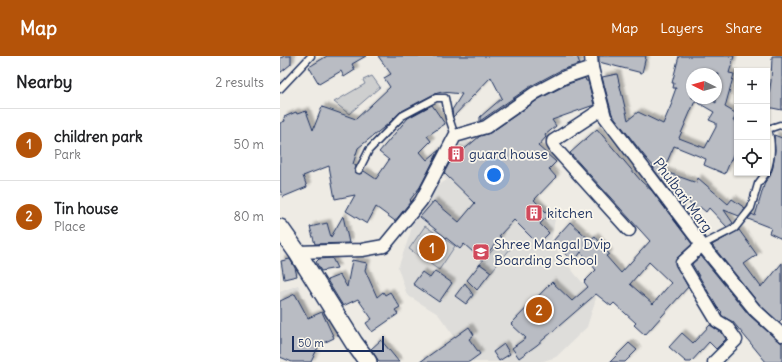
<!DOCTYPE html>
<html lang="en">
<head>
<meta charset="utf-8">
<style>
	:root { --surface:#fff; --page:#f6f6f6; --text:#202124; --muted:#757577; --line:#e0e0e0; --accent:#b45309 }
	body { margin:0; font-family:Delius,sans-serif; background:var(--page); color:var(--text) }
	.controls { position:absolute; right:12px; top:12px; display:grid; overflow:hidden; border-radius:0px; box-shadow:0 1px 3px #0004 }
	.controls button { width:36px; height:36px; display:grid; place-items:center; padding:0; border:0; border-bottom:1px solid var(--line); background:var(--surface); color:var(--text); font:20px sans-serif }
	.compass { position:absolute; left:406px; top:12px; width:36px; height:36px; border-radius:50%; background:var(--surface); box-shadow:0 1px 3px #0004; rotate:275deg }
	.scale { position:absolute; left:12px; bottom:10px; width:92px; box-sizing:border-box; padding-left:4px; border:2px solid #1b2f5e; border-top:0; font-size:11px; line-height:14px; white-space:nowrap; color:#1b2f5e; -webkit-text-stroke:3px #fbf7ec; paint-order:stroke }
	.you { position:absolute; left:214px; top:119px; width:14px; height:14px; margin:-10px; border:3px solid #fff; border-radius:50%; background:#1a73e8; box-shadow:0 0 0 6px #1a73e833 }
	.badge { display:grid; place-items:center; width:26px; height:26px; border-radius:50%; background:var(--accent); color:#fff; font-size:13px; font-weight:700 }
	.pin { position:absolute; translate:-50% -50%; border:2px solid #fff; box-shadow:0 1px 4px #0006 }
	.list { margin:0; padding:0; list-style:none }
	h2 { display:flex; justify-content:space-between; align-items:center; height:52px; margin:0; padding:0 16px; font-size:17px }
	h2 small { font-size:13px; font-weight:400; color:var(--muted) }
	.list li { display:grid; grid-template-columns:26px 1fr auto; gap:12px; align-items:center; box-sizing:border-box; height:72px; padding:0 16px; border-top:1px solid var(--line) }
	.list b { display:block; font-size:15px; white-space:nowrap }
	.list p { margin:0; font-size:13px; white-space:nowrap; color:var(--muted) }
	.list em { font-size:13px; font-style:normal; color:var(--muted) }
	.icon { flex:none; width:22px; height:22px; fill:none; stroke:currentColor; stroke-width:2; stroke-linecap:round; stroke-linejoin:round }
	.map { position:relative; flex:none; width:502px; height:306px; overflow:hidden }
	header { display:flex; align-items:center; gap:24px; box-sizing:border-box; height:56px; padding:0 20px; background:var(--accent); color:#fff }
	header strong { font-size:19px }
	nav { display:flex; gap:22px; margin-inline-start:auto; font-size:14px }
	main { display:flex }
	aside { flex:1; background:var(--surface) }
	.map>svg:first-child { display:block }
	.built { fill:#deddda }
	.green { fill:#cecfcf; stroke:#747f96 }
	.building { fill:#b9bcc3; stroke:#1b2f5e; fill-rule:evenodd; filter:url(#shadow) }
	.lines { fill:none; stroke-linecap:round; stroke-linejoin:round }
	.lane-casing { stroke:#1b2f5e; stroke-width:9 }
	.street-casing { stroke:#1b2f5e; stroke-width:15 }
	.secondary-casing { stroke:#1b2f5e; stroke-width:20 }
	.lane { stroke:#fbf7ec; stroke-width:6 }
	.street { stroke:#fbf7ec; stroke-width:12 }
	.secondary { stroke:#fbf7ec; stroke-width:17 }
	.labels { text-anchor:middle; stroke-width:3.5; stroke-linejoin:round; paint-order:stroke }
	.poi-label { font-size:14px; fill:#1b2f5e; stroke:#fbf7ec; text-anchor:start }
	.street-label { font-size:14px; fill:#1b2f5e; stroke:#fbf7ec }
</style>
</head>
<body>
<header>
<strong>Map</strong>
<nav><a>Map</a><a>Layers</a><a>Share</a></nav>
</header>
<main>
<aside>
<h2>Nearby<small>2 results</small></h2>
<ul class="list">
<li><span class="badge">1</span><div><b>children park</b><p>Park</p></div><em>50 m</em></li>
<li><span class="badge">2</span><div><b>Tin house</b><p>Place</p></div><em>80 m</em></li>
</ul>
</aside>
<div class="map">
<svg width="502" height="306" viewBox="0 0 502 306">
	<defs>
		<filter id="shadow"><feDropShadow dx="3.5" dy="-3.5" stdDeviation="1" flood-color="#0004"/></filter>
	</defs>
	<rect width="100%" height="100%" fill="#eeebe4"/>
	<filter id="ink" filterUnits="userSpaceOnUse"><feTurbulence type="fractalNoise" baseFrequency=".025" numOctaves="2"/><feDisplacementMap in="SourceGraphic" scale="8" xChannelSelector="R" yChannelSelector="G"/><feConvolveMatrix kernelMatrix="1 2 1 2 8 2 1 2 1" color-interpolation-filters="sRGB"/></filter>
	<g filter="url(#ink)">
		<g class="built">
			<polygon points="186,82 218,125 267,149 275,163 270,191 276,193 295,218 316,242 307,271 276,301 261,306 193,306 158,258 127,239 118,212 130,178 134,160 156,131 167,124 158,115"/>
			<polygon points="18,229 31,262 4,272 0,263 0,236"/>
		</g>
		<g class="green">
			<polygon points="92,20 100,31 69,58 54,46 85,28 83,24"/>
			<polygon points="145,170 175,190 159,214 129,193"/>
			<polygon points="222,184 231,192 211,216 200,208"/>
		</g>
		<g class="building">
			<polygon points="5,0 11,0 11,8 0,17 0,2"/>
			<polygon points="47,0 86,0 72,8 75,14 64,21 61,15 39,28 29,11"/>
			<polygon points="98,0 297,0 300,8 281,14 251,30 200,65 200,61 222,42 211,21 173,61 172,54 182,38 162,36 154,38 120,56 108,68 78,92 73,108 76,110 75,116 80,118 84,115 96,123 109,104 99,96 128,62 152,49 165,68 147,80 151,85 140,96 147,104 159,94 140,131 130,144 131,145 115,165 96,151 87,168 66,155 75,139 55,143 49,110 23,120 27,131 3,141 0,134 0,67 5,65 4,61 16,56 17,58 26,55 33,74 42,51 76,63 110,31 104,22 111,18"/>
			<polygon points="319,0 366,0 362,17 319,6"/>
			<path d="M399,0H454L449,17L454,18L445,51L457,58L453,65L457,66V89L445,118L424,109L426,103L394,90L383,115L417,127L418,122L448,148L452,143L465,152L459,160L444,154L453,167L447,171L429,152L426,156L420,151L417,154L407,145L403,152L372,111L375,112L366,102L332,58L322,21L337,18L348,64L358,56L383,68L392,47L391,46L396,32H393L394,27H392ZM412,18H439L436,30V47L428,42H412ZM415,45L434,56L429,64L436,67V71L425,92L399,82Z"/>
			<polygon points="492,0 502,0 502,54 487,51 491,25"/>
			<polygon points="305,22 306,25 308,25 314,49 272,64 276,70 265,79 266,81 258,90 276,106 269,113 276,121 254,144 269,159 260,168 269,177 258,188 234,164 219,180 221,181 202,204 184,188 180,193 140,161 154,145 179,166 195,147 164,117 177,93 181,96 200,80 210,77 259,43 288,28"/>
			<path d="M317,73L361,125L372,135L412,188L397,202L395,207L408,231L365,279L354,269L356,267L334,247L331,250L316,238L257,289L239,302L232,292L246,282L231,268L272,226L292,245L308,231L304,226L316,214L301,196L294,206L272,186L290,166L310,184L315,180L329,198L326,200L341,217L370,185L290,97ZM369,206L391,227L373,248L350,228Z"/>
			<polygon points="494,79 502,82 502,183 489,177 491,172 468,163 472,158 475,160 485,126 490,120 493,111 495,94"/>
			<polygon points="63,160 69,187 35,188 30,171 47,167 51,181"/>
			<polygon points="459,174 477,199 464,208 481,231 484,227 485,228 502,207 502,263 499,266 480,249 432,189"/>
			<polygon points="421,200 469,259 497,284 502,287 502,306 486,306 453,266 442,260 441,257 442,256 437,251 412,208"/>
			<polygon points="52,202 57,212 41,215 36,206 39,203"/>
			<polygon points="10,203 15,212 17,220 4,223 1,205"/>
			<polygon points="72,204 87,207 85,214 97,241 103,236 105,239 110,236 120,251 115,254 118,258 92,276 86,267 92,263 80,246 78,243 63,250 47,224 60,219 67,231"/>
			<polygon points="200,208 211,216 197,234 187,224"/>
			<polygon points="155,215 172,227 159,246 133,228 142,216 150,222"/>
			<polygon points="185,227 193,239 186,248 175,240"/>
			<polygon points="15,238 28,262 42,256 54,282 39,289 31,306 12,306 0,301 0,245"/>
			<polygon points="430,269 442,277 446,283 436,293 429,286 411,306 406,306 389,291 402,277 413,287"/>
			<polygon points="189,271 194,279 189,283 200,298 189,306 140,306"/>
			<polygon points="101,284 119,306 99,306 98,304 91,293"/>
			<polygon points="349,287 357,294 345,306 330,306"/>
			<polygon points="224,288 230,298 219,305 213,296"/>
		</g>
		<g class="lines">
			<g class="lane-casing">
				<g id="lane">
					<polyline points="0,33 31,0"/>
					<polyline points="79,114 89,94 122,60 156,42 165,42 169,62 175,80"/>
					<path d="M487,115C492,102 492,86 488,73L500,69L502,70"/>
					<polyline points="422,189 455,172 471,152 478,128 486,117"/>
				</g>
			</g>
			<g class="street-casing">
				<g id="street">
					<polyline points="311,0 312,12 325,61 422,189 475,254 502,279"/>
					<polyline points="322,53 273,85 273,88 276,93 349,174"/>
					<polyline points="422,189 402,207 437,265 447,271 456,284 434,306"/>
					<polyline points="17,196 82,194 104,190 141,145 175,80 206,71 255,37 285,21 312,12"/>
				</g>
			</g>
			<g class="secondary-casing">
				<polyline id="secondary" points="0,172 17,196 74,287 88,306"/>
			</g>
			<use href="#lane" class="lane"/>
			<use href="#street" class="street"/>
			<use href="#secondary" class="secondary"/>
		</g>
	</g>
	<defs>
		<g id="building-square" transform="scale(0.9)"><rect x="-9" y="-9" width="18" height="18" rx="4" fill="#d1495b" stroke="#fbf7ec"/><path d="M-4-6H4V6H1V3H-1V6H-4ZM-2.5-4.3h1.7v1.8h-1.7ZM.8-4.3h1.7v1.8H.8ZM-2.5-1h1.7V.8h-1.7ZM.8-1h1.7V.8H.8Z" fill="#fff"/></g>
		<g id="school-square" transform="scale(0.9)"><rect x="-9" y="-9" width="18" height="18" rx="4" fill="#d1495b" stroke="#fbf7ec"/><path d="M0-5L7-2L0 1L-7-2ZM-4 1L0 2.5L4 1V4Q0 6-4 4Z" fill="#fff"/></g>
	</defs>
	<g fill-rule="evenodd">
		<use href="#building-square" x="176" y="98"/>
		<use href="#building-square" x="254" y="157"/>
		<use href="#school-square" x="201" y="196"/>
	</g>
	<g class="labels">
		<g class="poi-label">
			<text x="189" y="103">guard house</text>
			<text x="267" y="162">kitchen</text>
			<text x="214" y="193">Shree Mangal Dvip<tspan x="214" dy="16">Boarding School</tspan></text>
		</g>
		<g class="street-label">
			<text transform="translate(403 139) rotate(53)" y="5">Phulbari Marg</text>
		</g>
	</g>
</svg>
<div class="controls">
<button>+</button>
<button>−</button>
<button><svg class="icon" aria-label="locate" viewBox="0 0 24 24"><circle cx="12" cy="12" r="6"/><path d="M12 2v4M12 18v4M2 12h4M18 12h4"/></svg></button>
</div>
<svg class="compass" viewBox="-18 -18 36 36"><path d="M0-13l5 13h-10z" fill="#e53935"/><path d="M0 13l5-13h-10z" fill="#757577"/></svg>
<div class="scale">50 m</div>
<div class="you"></div>
<div class="pin badge" style="left:152px;top:192px">1</div>
<div class="pin badge" style="left:259px;top:254px">2</div>
</div>
</main>
</body>
</html>
